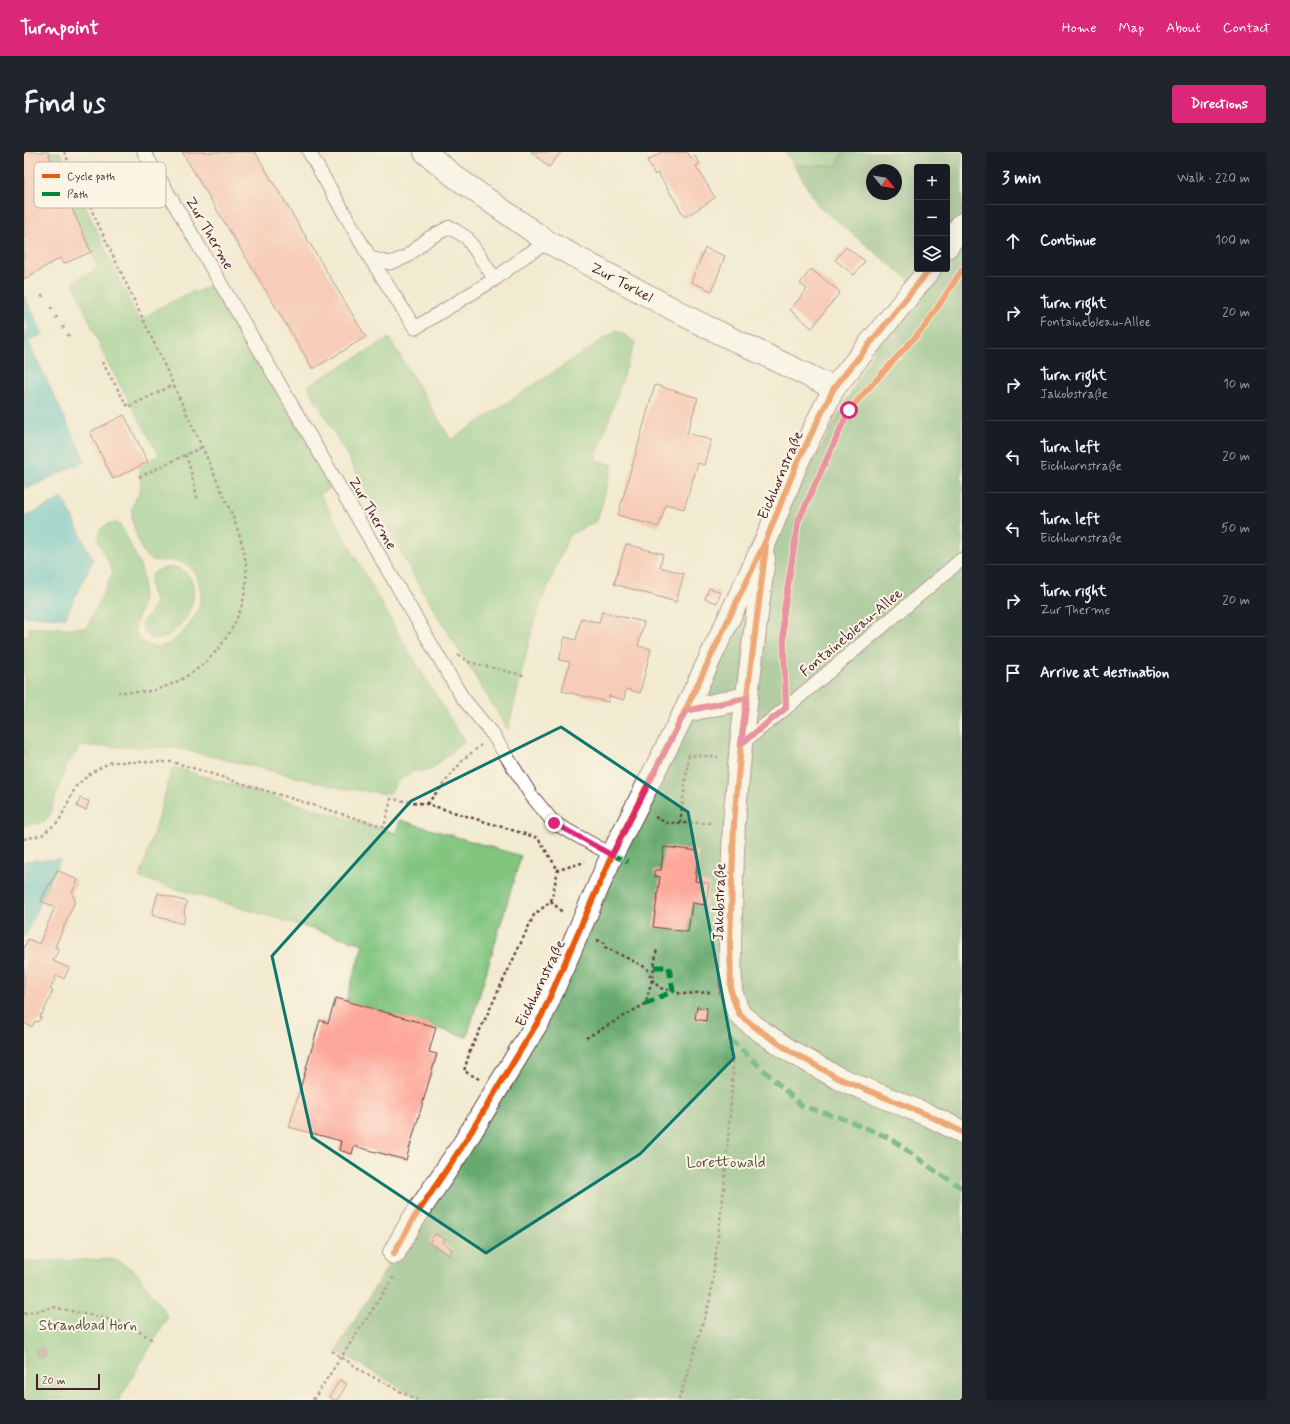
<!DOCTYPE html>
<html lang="en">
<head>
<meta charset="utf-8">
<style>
	:root { --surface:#171b24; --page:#20242c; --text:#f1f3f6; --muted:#9ea1a6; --line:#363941; --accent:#db2777 }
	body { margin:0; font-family:Mynerve,sans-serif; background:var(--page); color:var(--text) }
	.controls { position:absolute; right:12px; top:12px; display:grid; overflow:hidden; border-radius:4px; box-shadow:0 4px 16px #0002 }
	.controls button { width:36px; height:36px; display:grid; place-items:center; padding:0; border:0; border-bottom:1px solid var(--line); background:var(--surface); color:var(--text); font:20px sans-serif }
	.compass { position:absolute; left:842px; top:12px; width:36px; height:36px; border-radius:50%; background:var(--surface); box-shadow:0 4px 16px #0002; rotate:120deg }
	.scale { position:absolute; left:12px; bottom:10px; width:64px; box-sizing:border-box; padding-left:4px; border:2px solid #4a1f2b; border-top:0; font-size:11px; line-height:14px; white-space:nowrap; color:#4a1f2b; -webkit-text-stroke:3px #fcf5e5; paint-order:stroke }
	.stop { position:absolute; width:12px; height:12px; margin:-9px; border:3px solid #db2777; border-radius:50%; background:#fff }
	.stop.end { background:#db2777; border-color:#fff; box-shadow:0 1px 4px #0008 }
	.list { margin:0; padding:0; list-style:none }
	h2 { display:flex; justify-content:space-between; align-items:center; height:52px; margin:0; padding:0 16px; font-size:17px }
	h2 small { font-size:13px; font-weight:400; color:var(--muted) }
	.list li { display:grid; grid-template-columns:26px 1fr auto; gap:12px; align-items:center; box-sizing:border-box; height:72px; padding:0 16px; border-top:1px solid var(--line) }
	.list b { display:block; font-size:15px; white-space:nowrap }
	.list p { margin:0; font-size:13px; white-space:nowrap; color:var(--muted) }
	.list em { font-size:13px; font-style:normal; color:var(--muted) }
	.icon { flex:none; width:22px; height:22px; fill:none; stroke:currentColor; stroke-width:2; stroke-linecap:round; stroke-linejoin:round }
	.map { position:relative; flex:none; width:938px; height:1248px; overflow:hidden; border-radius:4px }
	header { display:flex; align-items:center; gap:24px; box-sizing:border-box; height:56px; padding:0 20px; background:var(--accent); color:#fff }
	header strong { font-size:19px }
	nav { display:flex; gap:22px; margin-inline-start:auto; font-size:14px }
	.intro { display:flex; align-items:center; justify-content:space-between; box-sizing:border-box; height:96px; padding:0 24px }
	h1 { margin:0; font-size:28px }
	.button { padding:10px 18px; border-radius:4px; background:var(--accent); color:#fff; font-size:14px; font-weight:700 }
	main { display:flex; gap:24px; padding:0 24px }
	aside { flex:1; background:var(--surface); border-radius:4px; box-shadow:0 4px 16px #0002 }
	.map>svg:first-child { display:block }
	.green { fill:#81c57f; stroke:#667255 }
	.forest { fill:#68aa6e; stroke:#59644c; fill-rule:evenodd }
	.water { fill:#51bfc5; stroke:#4e6f78 }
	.building { fill:#fca799 }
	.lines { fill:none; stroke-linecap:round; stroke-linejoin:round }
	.service-casing { stroke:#633e44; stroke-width:15 }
	.minor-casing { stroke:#633e44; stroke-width:24 }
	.path { stroke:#633e44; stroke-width:2.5; stroke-dasharray:3 3; stroke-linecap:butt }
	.service { stroke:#fff; stroke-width:13 }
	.minor { stroke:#fff; stroke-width:22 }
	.quiet { stroke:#00873e; stroke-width:5; stroke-dasharray:10 5; stroke-linecap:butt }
	.cycleway-casing { stroke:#fcf5e5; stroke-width:8 }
	.cycleway { stroke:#e8590c; stroke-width:6 }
	.tree { fill:#9e9684 }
	.route { stroke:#db2777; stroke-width:5 }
	.marked { fill:none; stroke:#0f766e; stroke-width:3; stroke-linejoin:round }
	.labels { text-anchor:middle; stroke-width:4; stroke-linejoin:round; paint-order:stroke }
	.street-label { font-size:15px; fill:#4a1f2b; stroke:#fcf5e5 }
	.park-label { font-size:15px; fill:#5a5144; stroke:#fcf5e5 }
	.key { fill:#fcf5e5; stroke:#c7b5ad; stroke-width:1 }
	.key-label { font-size:11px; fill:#4a1f2b }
</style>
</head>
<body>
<header>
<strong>Turnpoint</strong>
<nav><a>Home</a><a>Map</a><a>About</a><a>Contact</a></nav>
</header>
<div class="intro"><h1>Find us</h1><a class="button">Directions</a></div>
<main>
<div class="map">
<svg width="938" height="1248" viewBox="0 0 938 1248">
	<rect width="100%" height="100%" fill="#fcf5e5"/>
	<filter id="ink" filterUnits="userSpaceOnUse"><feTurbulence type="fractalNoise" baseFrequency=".025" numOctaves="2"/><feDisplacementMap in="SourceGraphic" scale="8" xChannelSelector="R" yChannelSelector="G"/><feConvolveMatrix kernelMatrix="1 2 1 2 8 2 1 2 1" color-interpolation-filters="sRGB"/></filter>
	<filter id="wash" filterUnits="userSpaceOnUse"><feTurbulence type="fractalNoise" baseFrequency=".012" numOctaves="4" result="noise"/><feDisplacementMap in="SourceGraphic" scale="16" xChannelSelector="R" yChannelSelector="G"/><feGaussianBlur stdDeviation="0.9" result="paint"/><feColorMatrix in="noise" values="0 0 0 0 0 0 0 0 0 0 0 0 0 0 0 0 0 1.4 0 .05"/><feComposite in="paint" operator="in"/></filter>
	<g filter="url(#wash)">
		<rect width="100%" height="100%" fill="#f2ebd2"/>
		<g class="green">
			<path d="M26,0H36L115,169L135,156L169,139L171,141L188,133L310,334L296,342L385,500L440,589L407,618L390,619L374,629L365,642L317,636L153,596L57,594L43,612L24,667L16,671L0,673V483H5V476H63L89,420L74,389L75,379C80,373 88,369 95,372C100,378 102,385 105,391C109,399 114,407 117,416C120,427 120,441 118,452C117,463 108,471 113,484C115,487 118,490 122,492C142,504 165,476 173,460C181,443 176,412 153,409C142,407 132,412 123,405C116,398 106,367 108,357C109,349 116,342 117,334C117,327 114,321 116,313L135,303L82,208L49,130L74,115L25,2Z"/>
			<polygon points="761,0 819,0 812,14 770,13"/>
			<polygon points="593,178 611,190 571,308 589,313 573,369 545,383 510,469 484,578 399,440 284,234 365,186 427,288"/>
			<path d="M151,415C161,418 167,424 169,434C176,469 123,511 118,470C122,464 131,458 131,450C131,446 128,442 127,438C122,419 136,416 151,415Z"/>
			<polygon points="149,615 372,681 376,668 497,704 443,885 322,849 339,792 116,726"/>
			<polygon points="86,1107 94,1109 112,1120 144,1165 95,1248 0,1248 0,1110"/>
		</g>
		<path class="forest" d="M819,0H938V1248H398L312,1199L534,832L753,376L887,130L794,54L770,13L812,14ZM893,15H923V117H893ZM848,18H872V42H848Z"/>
		<g class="water">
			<polygon points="0,143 19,182 4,189 61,309 2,337 0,334 0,179 5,176 0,167"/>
			<polygon points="39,346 69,408 41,466 0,464 0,365"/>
			<polygon points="36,707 1,784 0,784 0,709"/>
		</g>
		<g id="blocks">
			<g class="building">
				<polygon points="0,0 24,0 67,100 39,112 36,106 0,127"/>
				<polygon points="158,0 231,0 342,185 289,217"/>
				<polygon points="507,0 537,0 525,15"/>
				<polygon points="638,0 663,0 667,6 671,4 676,12 672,14 691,46 661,65 634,21 631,23 623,9"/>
				<polygon points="822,95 841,109 830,123 811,108"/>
				<polygon points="681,96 701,104 688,139 667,130"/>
				<polygon points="787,117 816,140 788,176 766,158 783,137 776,132"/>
				<polygon points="631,233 674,246 663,281 687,288 680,313 674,311 660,357 642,352 635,375 594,363"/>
				<polygon points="100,263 124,310 89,327 66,280"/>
				<polygon points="602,392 639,402 636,415 660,422 652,450 590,432"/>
				<polygon points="685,436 697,440 693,451 681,447"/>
				<polygon points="578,460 620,470 614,494 627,497 616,541 602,537 600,548 585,544 584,550 538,539 546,510 535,508 541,485 552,488 557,466 575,471"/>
				<polygon points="56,646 65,649 62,658 53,655"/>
				<polygon points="640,695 675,699 671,729 685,731 682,753 668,751 664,780 629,775 636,725 631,724 630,720 631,718 637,718"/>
				<polygon points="33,718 54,728 48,741 51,749 31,795 35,797 29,809 45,816 40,827 33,823 26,837 29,839 18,863 16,862 17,867 13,870 11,869 8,875 0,871 0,795 4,787 15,792 31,755 17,749 25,732 27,733"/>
				<polygon points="134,741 163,750 160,760 161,763 159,772 128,763"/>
				<polygon points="312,846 412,875 405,900 413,902 382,1008 330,994 328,1002 315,998 317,989 265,975 296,868 304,871"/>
				<polygon points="673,855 683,856 682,869 671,867"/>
				<polygon points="411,1082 421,1087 418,1091 428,1097 425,1103 405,1091"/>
				<polygon points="316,1228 323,1232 313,1248 310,1248 305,1245"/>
			</g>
		</g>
	</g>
	<g filter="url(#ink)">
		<use href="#blocks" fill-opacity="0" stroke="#633e44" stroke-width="1"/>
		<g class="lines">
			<g class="service-casing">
				<g id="service">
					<polyline points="120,0 438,545 469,583 507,643 530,671 588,703"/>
					<polyline points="285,0 346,106 366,111 382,105 405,86 426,75 443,86 471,127 501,104 524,90"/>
					<polyline points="346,106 391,176 471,127"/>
					<polyline points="717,592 762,556 938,407"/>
				</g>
			</g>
			<g class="minor-casing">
				<g id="minor">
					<polyline points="401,0 430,24 524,90 673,170 810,236"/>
					<polyline points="923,95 938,72"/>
					<polyline points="740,406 717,592 710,671 706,791 707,839 713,857 716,863 735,878 766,899 814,926 906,964 938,980"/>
					<polyline points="661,559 723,546"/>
					<polyline points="370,1101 388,1069 439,993 518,863 588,703 661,559 743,386 773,311 810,236 906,117"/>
				</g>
			</g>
			<g class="path">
				<path d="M40,0C82,89 125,179 166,269C177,292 187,315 197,338C208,362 219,386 222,413C227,465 189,518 140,535C125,541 109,540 94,540"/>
				<polyline points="17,145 21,142"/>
				<polyline points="26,157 30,154"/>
				<polyline points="31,166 36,163"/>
				<polyline points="38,176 43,173"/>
				<polyline points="43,184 48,181"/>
				<polyline points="78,210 104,255 149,233"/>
				<polyline points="825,258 902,173 938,118"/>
				<polyline points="161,303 165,312 174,349"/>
				<polyline points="115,325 178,295"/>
				<polyline points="780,356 817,275"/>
				<polyline points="434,503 445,510 502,524"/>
				<polyline points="761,533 759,465 774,370"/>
				<polyline points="403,652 440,607 457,593"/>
				<polyline points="631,665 643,671 689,671"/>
				<polyline points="656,671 665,603 694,605"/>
				<polyline points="0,687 18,683 35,669 52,634 67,621 87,610 149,610 360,675 367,647 403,652 514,686 534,718"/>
				<polyline points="527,749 539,761"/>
				<polyline points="573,788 581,791 581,795 623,816 628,828 636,836 649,839 657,842 686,840"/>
				<polyline points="562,886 621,852 628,828 633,796"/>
				<polyline points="455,927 440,919 446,899 510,763 527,749 534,718 561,710"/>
				<polyline points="0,1162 29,1155 102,1171 130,1189"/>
				<polyline points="308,1199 343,1222 393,1248"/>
				<polyline points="289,1248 371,1123"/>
				<polyline points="655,1248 686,1148 700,1037 709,922 706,887 707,883"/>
			</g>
			<use href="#service" class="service"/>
			<use href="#minor" class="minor"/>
			<g class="quiet">
				<polyline points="588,703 604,710"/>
				<polyline points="621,852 649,839 645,815 630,815"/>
				<polyline points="706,887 778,954 820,967 866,986 910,1018 938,1036"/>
			</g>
			<g class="cycleway-casing">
				<g id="cycleway">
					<polyline points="742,394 717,592 710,671 706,791 707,839 713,857 716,863 735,878 766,899 814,926 906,964 938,980"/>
					<polyline points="661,559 723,546"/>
					<polyline points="717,592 762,556 759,465 774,370 825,258 902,173 938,118"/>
					<polyline points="370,1101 388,1069 439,993 518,863 588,703 661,559 743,386 773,311 810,236 906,117"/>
				</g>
			</g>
			<use href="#cycleway" class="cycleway"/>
		</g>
		<circle class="tree" cx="18" cy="1200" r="6"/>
	</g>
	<g class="lines" filter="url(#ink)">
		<polyline class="route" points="530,671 588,703 662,559 723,546 717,592 762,556 759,465 774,370 825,258"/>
	</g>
	<path d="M0 0H938V1248H0ZM537,575L664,660L710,906L616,1002L462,1101L288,985L248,804L387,649Z" fill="#f2ebd2" fill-opacity=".55" fill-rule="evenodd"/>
	<path class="marked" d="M537,575L664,660L710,906L616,1002L462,1101L288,985L248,804L387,649Z"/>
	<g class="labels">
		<g class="street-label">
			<text transform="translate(186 81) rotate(60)" y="5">Zur Therme</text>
			<text transform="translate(598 130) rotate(28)" y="5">Zur Torkel</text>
			<text transform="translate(756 323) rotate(-67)" y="5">Eichhornstraße</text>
			<text transform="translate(349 361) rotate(60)" y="5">Zur Therme</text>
			<text transform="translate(827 480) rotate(-40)" y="5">Fontainebleau-Allee</text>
			<text transform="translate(695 750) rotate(-88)" y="5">Jakobstraße</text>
			<text transform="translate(516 831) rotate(-64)" y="5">Eichhornstraße</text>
		</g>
		<g class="park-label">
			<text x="702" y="1015">Lorettowald</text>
			<text x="64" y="1178">Strandbad Horn</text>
		</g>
	</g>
	<rect x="10" y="10" width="132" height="46" rx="6" class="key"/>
	<rect x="18" y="22" width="18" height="4" fill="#e8590c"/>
	<rect x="18" y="40" width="18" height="4" fill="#00873e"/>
	<g class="key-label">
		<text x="43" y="28">Cycle path</text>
		<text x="43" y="46">Path</text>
	</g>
</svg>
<div class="controls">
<button>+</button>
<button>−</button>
<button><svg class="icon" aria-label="layers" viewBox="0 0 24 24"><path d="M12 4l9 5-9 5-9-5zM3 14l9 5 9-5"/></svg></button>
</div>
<svg class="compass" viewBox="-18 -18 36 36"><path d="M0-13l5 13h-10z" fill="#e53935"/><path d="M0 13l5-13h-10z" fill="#9ea1a6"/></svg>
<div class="scale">20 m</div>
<div class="stop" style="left:825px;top:258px"></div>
<div class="stop end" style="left:530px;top:671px"></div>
</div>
<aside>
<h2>3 min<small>Walk · 220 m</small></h2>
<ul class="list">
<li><svg class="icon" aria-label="ahead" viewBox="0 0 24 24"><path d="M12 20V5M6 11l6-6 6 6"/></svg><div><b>Continue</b></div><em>100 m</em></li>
<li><svg class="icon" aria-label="right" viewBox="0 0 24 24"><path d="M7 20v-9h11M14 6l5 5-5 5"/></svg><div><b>Turn right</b><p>Fontainebleau-Allee</p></div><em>20 m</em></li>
<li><svg class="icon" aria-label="right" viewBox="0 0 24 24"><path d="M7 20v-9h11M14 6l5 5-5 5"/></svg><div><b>Turn right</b><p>Jakobstraße</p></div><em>10 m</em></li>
<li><svg class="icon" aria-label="left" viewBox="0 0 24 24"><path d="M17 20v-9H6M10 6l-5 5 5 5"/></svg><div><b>Turn left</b><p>Eichhornstraße</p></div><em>20 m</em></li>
<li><svg class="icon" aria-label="left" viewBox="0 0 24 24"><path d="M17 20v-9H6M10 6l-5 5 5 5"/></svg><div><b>Turn left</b><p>Eichhornstraße</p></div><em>50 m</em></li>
<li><svg class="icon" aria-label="right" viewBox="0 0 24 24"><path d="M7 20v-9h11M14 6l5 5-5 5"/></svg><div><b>Turn right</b><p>Zur Therme</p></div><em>20 m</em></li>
<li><svg class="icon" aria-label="arrive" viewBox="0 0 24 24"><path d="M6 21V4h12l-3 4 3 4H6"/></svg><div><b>Arrive at destination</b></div></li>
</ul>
</aside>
</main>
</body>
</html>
